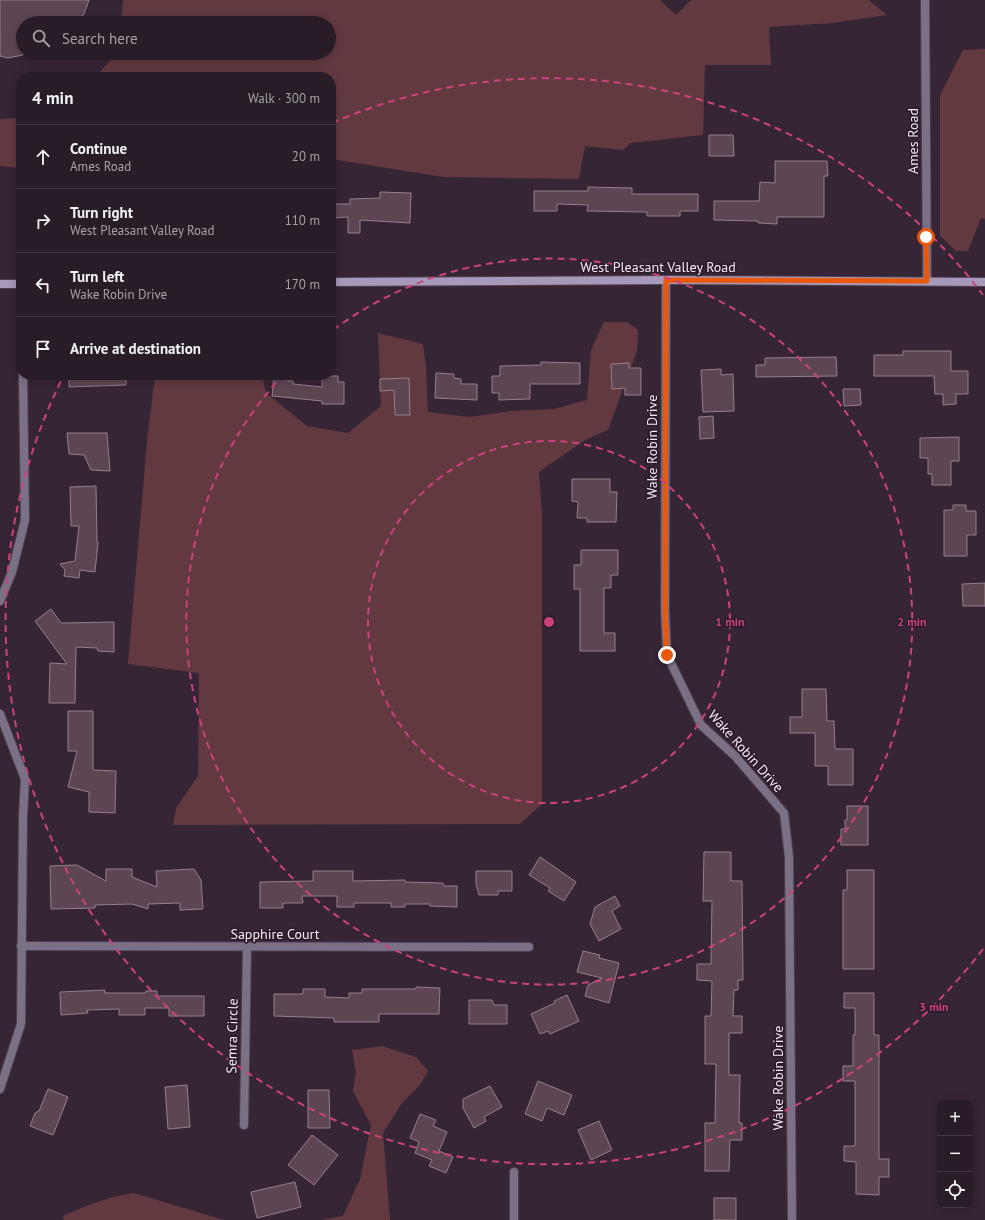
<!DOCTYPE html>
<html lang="en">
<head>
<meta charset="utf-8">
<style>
	:root { --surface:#281c28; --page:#302530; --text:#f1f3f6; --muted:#a5a1a8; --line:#443a45 }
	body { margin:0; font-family:"PT Sans",sans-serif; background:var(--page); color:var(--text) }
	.controls { position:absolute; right:12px; bottom:12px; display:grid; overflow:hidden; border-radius:8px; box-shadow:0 2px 10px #0003 }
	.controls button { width:36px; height:36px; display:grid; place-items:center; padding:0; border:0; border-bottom:1px solid var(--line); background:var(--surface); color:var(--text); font:20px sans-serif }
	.stop { position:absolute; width:12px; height:12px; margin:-9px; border:3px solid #ea580c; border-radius:50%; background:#fff }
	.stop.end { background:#ea580c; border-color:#fff; box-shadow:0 1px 4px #0008 }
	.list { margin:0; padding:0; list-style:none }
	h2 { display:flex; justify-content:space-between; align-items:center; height:52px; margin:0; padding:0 16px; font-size:17px }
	h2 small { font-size:13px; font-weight:400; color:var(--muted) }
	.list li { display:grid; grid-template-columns:26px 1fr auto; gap:12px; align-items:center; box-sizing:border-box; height:64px; padding:0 16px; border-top:1px solid var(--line) }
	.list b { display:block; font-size:15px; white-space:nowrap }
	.list p { margin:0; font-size:13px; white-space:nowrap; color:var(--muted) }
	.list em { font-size:13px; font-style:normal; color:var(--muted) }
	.icon { flex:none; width:22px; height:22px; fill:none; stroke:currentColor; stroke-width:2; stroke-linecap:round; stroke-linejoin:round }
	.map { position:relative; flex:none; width:985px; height:1220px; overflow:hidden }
	.search { position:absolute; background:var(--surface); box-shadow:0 2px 10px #0003; left:16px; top:16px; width:320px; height:44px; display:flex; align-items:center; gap:10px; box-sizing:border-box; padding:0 14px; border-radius:22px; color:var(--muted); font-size:15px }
	.panel { position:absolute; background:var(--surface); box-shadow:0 2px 10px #0003; left:16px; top:72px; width:320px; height:308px; border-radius:16px }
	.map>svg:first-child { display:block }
	.green { fill:#633940 }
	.building { fill:#5d4651; stroke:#987e8a }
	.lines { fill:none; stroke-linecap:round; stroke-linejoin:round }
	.minor-casing { stroke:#514150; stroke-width:10 }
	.secondary-casing { stroke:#514150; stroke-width:10 }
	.minor { stroke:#7b7186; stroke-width:8 }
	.secondary { stroke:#a799ba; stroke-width:8 }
	.route { stroke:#ea580c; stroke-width:5 }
	.ring { fill:none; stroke:#cc427a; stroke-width:2; stroke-dasharray:7 5 }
	.labels { text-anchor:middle; stroke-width:3; stroke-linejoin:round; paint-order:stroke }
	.street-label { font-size:14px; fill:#f5eaf4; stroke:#2b1c2b }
	.centre { fill:#cc427a; stroke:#2b1c2b; stroke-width:2 }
	.ring-label { font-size:12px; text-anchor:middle; font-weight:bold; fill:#cc427a; stroke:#2b1c2b; stroke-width:3; stroke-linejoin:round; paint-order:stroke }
</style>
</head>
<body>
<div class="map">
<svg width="985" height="1220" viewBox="0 0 985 1220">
	<rect width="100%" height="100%" fill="#362535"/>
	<g class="green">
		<polygon points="123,0 660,0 676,15 691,0 869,0 887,15 833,23 769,27 771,65 705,65 703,135 631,143 623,150 585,146 579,179 443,177 331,159 331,77 95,77 117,53 329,53 329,23 121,23"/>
		<polygon points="985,49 985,219 981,218 968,251 956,251 940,236 940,95 963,50"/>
		<polygon points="21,118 21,168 0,166 0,119"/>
		<polygon points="604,322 627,322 638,330 637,351 608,430 585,440 539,472 542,516 542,804 520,824 173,825 176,808 198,776 199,673 128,664 147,441 155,375 262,375 266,393 307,426 348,433 381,406 378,333 423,344 426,366 428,412 469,417 511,411 554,409 587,400 591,350"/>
		<polygon points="382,1046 416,1057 428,1071 420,1085 402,1103 383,1133 390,1220 321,1220 343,1216 360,1179 371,1125 353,1091 356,1072 352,1050"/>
		<path d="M134,1193L224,1220H64L63,1216C86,1206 109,1196 134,1193Z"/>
	</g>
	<g class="building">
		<polygon points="0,0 89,0 84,14 76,23 23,23 23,55 8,58 0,56"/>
		<polygon points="709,135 733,135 734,156 709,156"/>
		<polygon points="775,161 827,161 828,176 824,176 824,217 777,217 777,224 758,223 758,221 714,220 714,201 759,201 760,182 775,183"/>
		<polygon points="588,187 632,188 632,194 698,194 698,211 680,211 680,216 647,216 647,212 587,211 588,205 557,204 557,211 534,211 534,191 588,191"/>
		<polygon points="380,192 411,193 410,223 360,220 360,233 348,233 348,217 331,218 331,204 350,204 350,199 380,198"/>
		<polygon points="903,351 951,351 951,371 968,371 968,394 956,394 956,404 943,405 943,394 935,394 934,376 874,376 874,355 903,355"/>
		<polygon points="836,357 837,376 756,377 756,365 765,365 765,358"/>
		<polygon points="541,362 580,363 580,384 530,384 530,399 499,400 499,393 492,393 492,376 500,376 500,366 541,365"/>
		<polygon points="629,363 629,368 641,368 641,395 625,395 625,388 612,389 611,364"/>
		<polygon points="721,369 721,375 733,374 734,411 703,412 701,370"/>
		<polygon points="436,373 454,374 454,378 461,379 461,384 477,384 477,400 435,398"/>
		<polygon points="69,375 126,375 126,385 69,387"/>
		<polygon points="274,375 289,376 288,381 293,381 293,384 322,387 322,376 338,376 338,382 344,382 344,404 322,404 322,401 272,396"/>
		<polygon points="409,378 410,415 395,415 394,390 380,391 380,379"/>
		<polygon points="843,389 860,389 861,405 844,406"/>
		<polygon points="713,416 714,438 700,439 699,417"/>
		<polygon points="67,433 107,433 110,471 91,470 84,455 69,454"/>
		<polygon points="959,437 959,461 951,461 951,485 932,485 932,474 928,474 928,458 920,458 920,438"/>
		<polygon points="572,479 610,479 610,492 617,492 616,522 587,522 587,518 577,518 578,502 572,501"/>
		<polygon points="96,486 97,542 98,542 95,572 80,570 79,578 64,576 65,570 60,564 75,561 79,526 71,526 70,487"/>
		<polygon points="953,505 966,505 966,511 976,511 976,535 967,535 967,556 944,556 944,510 953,510"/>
		<polygon points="581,550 618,550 618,575 611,575 611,588 604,588 604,633 615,633 615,651 580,651 580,589 574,589 574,565 581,565"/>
		<polygon points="985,583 985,606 963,606 962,584"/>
		<polygon points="51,609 61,623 114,622 114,652 98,651 97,648 76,647 75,703 49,703 50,663 67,664 35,621"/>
		<polygon points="802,689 826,689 827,721 834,721 835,749 853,749 853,785 828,785 828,766 815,766 815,733 790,733 790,717 802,717"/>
		<polygon points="68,711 93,711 93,770 116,771 115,813 89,812 89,792 68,787 77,751 68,751"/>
		<polygon points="847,806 868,806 868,845 841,845 841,829 845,829 845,820 847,820"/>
		<polygon points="704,852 731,852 731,881 742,881 743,980 738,980 738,990 734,990 733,1016 742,1016 742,1033 729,1033 729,1075 740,1075 739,1123 742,1123 742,1140 730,1140 729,1171 705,1171 705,1123 715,1123 716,1064 705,1064 705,1016 711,1016 712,981 697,980 697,964 711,964 712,901 703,901"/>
		<polygon points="540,857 576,882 564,901 548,891 550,888 529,875"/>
		<polygon points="77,865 106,881 106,869 132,869 132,877 157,887 156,871 194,869 201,880 203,909 180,910 180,903 148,904 148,909 132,904 95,905 95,908 51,909 50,866"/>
		<polygon points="847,870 874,870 874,969 843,969 843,890 847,890"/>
		<polygon points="313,871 353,871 353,881 405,880 405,882 443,883 444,886 457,886 457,907 430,906 430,904 405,904 405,907 391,907 391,903 354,903 354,907 337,907 337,896 302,896 303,903 283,903 283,908 260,908 260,882 313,881"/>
		<polygon points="476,871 512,871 512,891 498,891 498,895 479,895 476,884"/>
		<polygon points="615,896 620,906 612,911 621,929 599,941 590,924 595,907"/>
		<polygon points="583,951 600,955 599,958 619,963 609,1003 585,996 588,985 602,978 577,972"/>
		<polygon points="416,987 440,988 439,1014 379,1014 379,1022 334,1022 334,1018 274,1016 274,994 303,994 303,989 325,989 325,997 349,998 349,993 362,993 362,989 416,989"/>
		<polygon points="105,990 105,993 145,993 146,991 157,991 157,996 204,996 204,1016 169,1016 169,1008 145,1008 145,1015 119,1015 119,1009 87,1010 88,1013 61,1015 60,992"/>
		<polygon points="844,993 874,993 874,1035 879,1035 879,1159 889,1159 889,1177 879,1177 879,1195 856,1194 856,1162 844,1161 844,1146 855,1146 855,1081 843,1081 843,1066 853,1066 853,1035 855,1035 855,1008 844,1008"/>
		<polygon points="567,995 579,1021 550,1034 548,1031 540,1034 531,1014 555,1003 554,1001"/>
		<polygon points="469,1000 492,1000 494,1005 507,1005 507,1024 469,1024"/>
		<polygon points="538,1081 572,1095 564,1115 547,1108 542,1121 525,1114"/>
		<polygon points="187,1085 190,1127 168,1129 165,1087"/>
		<polygon points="490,1086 502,1107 484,1117 486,1121 474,1128 463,1108 463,1099"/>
		<polygon points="48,1089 68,1097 53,1135 30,1126 35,1113 39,1111"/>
		<polygon points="308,1090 329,1090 330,1128 308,1128"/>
		<polygon points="420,1114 436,1120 433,1126 447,1132 439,1151 453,1157 446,1173 429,1166 432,1160 415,1153 419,1142 410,1138"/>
		<polygon points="599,1121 612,1150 591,1160 578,1130"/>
		<polygon points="312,1135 338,1155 314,1185 288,1165"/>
		<polygon points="295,1182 301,1207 257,1218 251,1192"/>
		<rect x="714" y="1198" width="22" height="22"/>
	</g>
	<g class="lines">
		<g class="minor-casing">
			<g id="minor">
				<polyline points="925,0 927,281"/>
				<polyline points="666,280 665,611 667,655 686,694 701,725 735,756 784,813 789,857 792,1220"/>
				<polyline points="0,601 12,572 25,520 23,375"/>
				<polyline points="0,714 25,779 23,817 21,1024 0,1089"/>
				<polyline points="21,946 529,947"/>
				<polyline points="244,1125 247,947"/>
				<polyline points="514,1172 514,1220"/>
			</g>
		</g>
		<g class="secondary-casing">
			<g id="secondary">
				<polyline points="331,282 666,280 985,282"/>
				<polyline points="0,284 21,284"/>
			</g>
		</g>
		<use href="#minor" class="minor"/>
		<use href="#secondary" class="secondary"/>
	</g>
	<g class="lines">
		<polyline class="route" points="667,655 665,611 666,280 927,281 926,237"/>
	</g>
	<g class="ring">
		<circle cx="549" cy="622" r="181"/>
		<path d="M333 330A363 363 0 1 1 281 377"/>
		<path d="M983 949A544 544 0 0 1 64 375M332 123A544 544 0 0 1 983 295"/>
	</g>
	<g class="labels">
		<g class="street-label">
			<text transform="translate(913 141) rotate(-90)" y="5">Ames Road</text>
			<text x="658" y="272">West Pleasant Valley Road</text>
			<text transform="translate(652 447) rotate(-90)" y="5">Wake Robin Drive</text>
			<text transform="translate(746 751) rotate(48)" y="5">Wake Robin Drive</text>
			<text x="275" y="939">Sapphire Court</text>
			<text transform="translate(232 1036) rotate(-89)" y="5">Semra Circle</text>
			<text transform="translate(778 1078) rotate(-90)" y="5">Wake Robin Drive</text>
		</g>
	</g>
	<circle cx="549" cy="622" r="6" class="centre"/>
	<g class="ring-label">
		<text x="730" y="626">1 min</text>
		<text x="912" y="626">2 min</text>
		<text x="934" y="1011">3 min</text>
	</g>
</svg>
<div class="controls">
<button>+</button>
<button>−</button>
<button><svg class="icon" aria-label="locate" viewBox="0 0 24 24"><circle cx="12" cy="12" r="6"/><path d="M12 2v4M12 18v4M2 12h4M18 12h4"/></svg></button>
</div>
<div class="stop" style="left:926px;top:237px"></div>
<div class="stop end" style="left:667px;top:655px"></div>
<div class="search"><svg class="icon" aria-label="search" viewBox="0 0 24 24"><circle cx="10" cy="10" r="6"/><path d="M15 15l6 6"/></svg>Search here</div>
<section class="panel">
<h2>4 min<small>Walk · 300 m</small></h2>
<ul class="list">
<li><svg class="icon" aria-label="ahead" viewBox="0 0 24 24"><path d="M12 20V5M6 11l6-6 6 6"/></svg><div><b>Continue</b><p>Ames Road</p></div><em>20 m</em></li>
<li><svg class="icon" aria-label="right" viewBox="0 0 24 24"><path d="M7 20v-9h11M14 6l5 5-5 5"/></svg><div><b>Turn right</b><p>West Pleasant Valley Road</p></div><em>110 m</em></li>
<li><svg class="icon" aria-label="left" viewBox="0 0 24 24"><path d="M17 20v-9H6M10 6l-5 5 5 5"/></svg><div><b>Turn left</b><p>Wake Robin Drive</p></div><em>170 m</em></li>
<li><svg class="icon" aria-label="arrive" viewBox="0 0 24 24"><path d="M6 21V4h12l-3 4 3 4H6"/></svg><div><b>Arrive at destination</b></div></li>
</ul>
</section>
</div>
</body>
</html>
